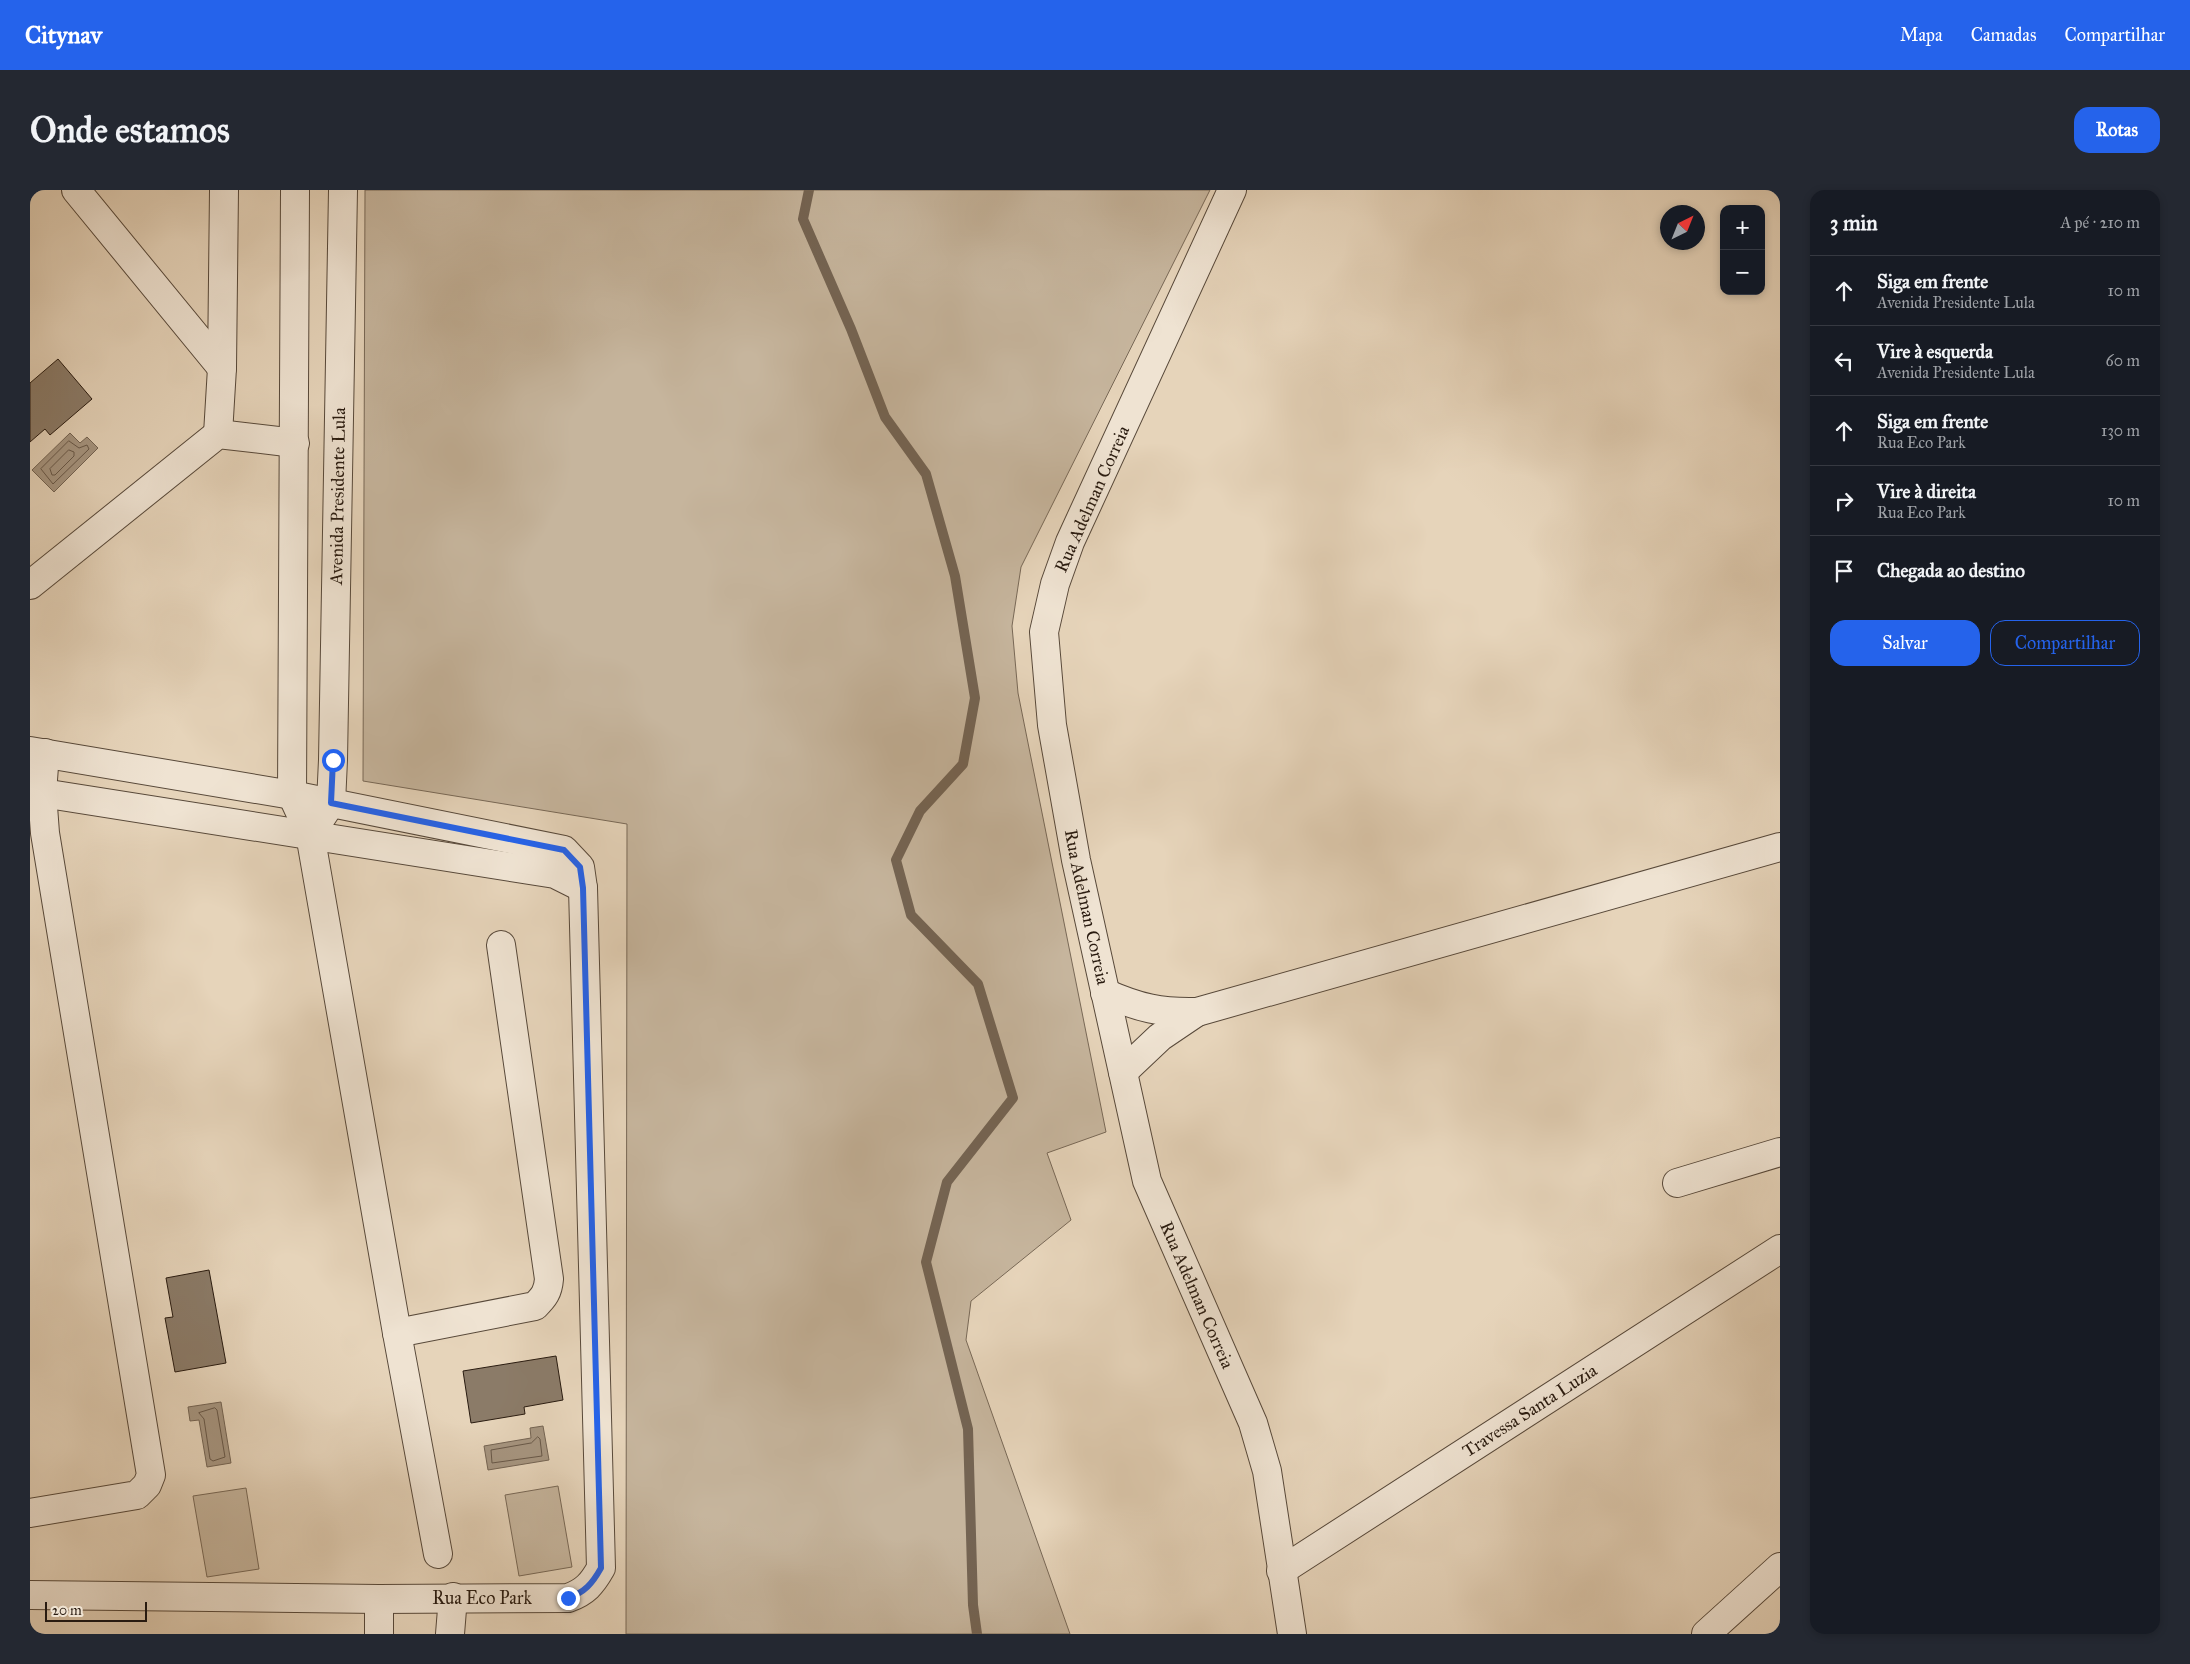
<!DOCTYPE html>
<html lang="pt">
<head>
<meta charset="utf-8">
<style>
	:root { --surface:#171b24; --page:#242831; --text:#f1f3f6; --muted:#9ea1a6; --line:#363941; --accent:#2563eb }
	body { margin:0; font-family:"IM FELL Great Primer",serif; background:var(--page); color:var(--text) }
	.controls { position:absolute; right:15px; top:15px; display:grid; overflow:hidden; border-radius:10px; box-shadow:0 2px 8px #0003 }
	.controls button { width:45px; height:45px; display:grid; place-items:center; padding:0; border:0; border-bottom:1px solid var(--line); background:var(--surface); color:var(--text); font:25px sans-serif }
	.compass { position:absolute; left:1630px; top:15px; width:45px; height:45px; border-radius:50%; background:var(--surface); box-shadow:0 2px 8px #0003; rotate:43deg }
	.scale { position:absolute; left:15px; bottom:12px; width:102px; box-sizing:border-box; padding-left:5px; border:2px solid #291b10; border-top:0; font-size:14px; line-height:18px; white-space:nowrap; color:#291b10; -webkit-text-stroke:4px #efe3d2; paint-order:stroke }
	.stop { position:absolute; width:15px; height:15px; margin:-11px; border:4px solid #2563eb; border-radius:50%; background:#fff }
	.stop.end { background:#2563eb; border-color:#fff; box-shadow:0 1px 5px #0008 }
	.list { margin:0; padding:0; list-style:none }
	h2 { display:flex; justify-content:space-between; align-items:center; height:65px; margin:0; padding:0 20px; font-size:21px }
	h2 small { font-size:16px; font-weight:400; color:var(--muted) }
	.list li { display:grid; grid-template-columns:32px 1fr auto; gap:15px; align-items:center; box-sizing:border-box; height:70px; padding:0 20px; border-top:1px solid var(--line) }
	.list b { display:block; font-size:19px; white-space:nowrap }
	.list p { margin:0; font-size:16px; white-space:nowrap; color:var(--muted) }
	.list em { font-size:16px; font-style:normal; color:var(--muted) }
	.actions { display:flex; gap:10px; padding:15px 20px }
	.actions a { flex:1; padding:11px 0; border:1px solid var(--accent); border-radius:15px; text-align:center; font-size:18px; color:var(--accent) }
	.actions .main { background:var(--accent); color:#fff }
	.icon { flex:none; width:28px; height:28px; fill:none; stroke:currentColor; stroke-width:2; stroke-linecap:round; stroke-linejoin:round }
	.map { position:relative; flex:none; width:1750px; height:1444px; overflow:hidden; border-radius:15px }
	header { display:flex; align-items:center; gap:30px; box-sizing:border-box; height:70px; padding:0 25px; background:var(--accent); color:#fff }
	header strong { font-size:24px }
	nav { display:flex; gap:28px; margin-inline-start:auto; font-size:18px }
	.intro { display:flex; align-items:center; justify-content:space-between; box-sizing:border-box; height:120px; padding:0 30px }
	h1 { margin:0; font-size:35px }
	.button { padding:12px 22px; border-radius:15px; background:var(--accent); color:#fff; font-size:18px; font-weight:700 }
	main { display:flex; gap:30px; padding:0 30px }
	aside { flex:1; background:var(--surface); border-radius:15px; box-shadow:0 2px 8px #0003 }
	.map>svg:first-child { display:block }
	.green { fill:#c6b59d; stroke:#786856 }
	.water { fill:#a69580; stroke:#746453 }
	.lines { fill:none; stroke-linecap:round; stroke-linejoin:round }
	.shore { stroke:#685848; stroke-width:1 }
	.stream { stroke:#746453; stroke-width:10 }
	.building { fill:#8b7b68; stroke:#291b10 }
	.minor-casing { stroke:#58493a; stroke-width:30 }
	.minor { stroke:#efe3d2; stroke-width:28 }
	.route { stroke:#2563eb; stroke-width:6 }
	.labels { text-anchor:middle; stroke-width:4; stroke-linejoin:round; paint-order:stroke }
	.street-label { font-size:18px; fill:#291b10; stroke:#efe3d2 }
</style>
</head>
<body>
<header>
<strong>Citynav</strong>
<nav><a>Mapa</a><a>Camadas</a><a>Compartilhar</a></nav>
</header>
<div class="intro"><h1>Onde estamos</h1><a class="button">Rotas</a></div>
<main>
<div class="map">
<svg width="1750" height="1444" viewBox="0 0 1750 1444">
	<rect width="100%" height="100%" fill="#e6d4ba"/>
	<filter id="stains"><feTurbulence type="fractalNoise" baseFrequency=".004" numOctaves="4"/><feColorMatrix values="0 0 0 0 .2 0 0 0 0 .09 0 0 0 0 .02 0 0 0 .5 -.17"/></filter>
	<radialGradient id="worn" r=".72"><stop offset=".6" stop-color="#630" stop-opacity="0"/><stop offset="1" stop-color="#630" stop-opacity=".3"/></radialGradient>
	<g class="green">
		<polygon points="335,0 1180,0 991,377 982,436 988,503 1076,942 1017,963 1041,1030 941,1111 936,1150 1040,1444 596,1444 597,634 333,591"/>
		<polygon points="528,1296 542,1377 489,1386 475,1305"/>
		<polygon points="216,1298 229,1379 177,1387 163,1306"/>
	</g>
	<g class="water">
		<polygon points="40,243 50,253 57,247 68,258 24,302 2,280"/>
		<polygon points="191,1212 201,1273 177,1277 169,1230 160,1231 158,1217"/>
		<polygon points="513,1236 519,1270 458,1280 454,1256 501,1248 500,1238"/>
	</g>
	<g class="lines">
		<g class="shore">
			<polygon points="39,251 49,258 57,255 59,259 23,294 11,279"/>
			<polygon points="39,260 44,262 44,266 25,285 22,285 20,279"/>
			<polygon points="185,1218 187,1220 195,1267 183,1271 180,1269 174,1229 169,1223"/>
			<polygon points="508,1247 510,1249 512,1266 462,1273 461,1260 501,1253"/>
		</g>
		<polyline class="stream" points="779,0 773,29 821,139 855,227 896,284 925,386 945,508 933,574 890,621 866,670 881,725 948,794 983,908 917,992 896,1072 938,1239 943,1415 947,1444"/>
	</g>
	<g class="building">
		<polygon points="28,169 62,209 20,245 15,239 0,252 0,193"/>
		<polygon points="179,1080 196,1173 145,1182 135,1128 143,1127 136,1088"/>
		<polygon points="526,1166 533,1210 494,1217 495,1224 441,1233 433,1181"/>
	</g>
	<g class="lines">
		<g class="minor-casing">
			<g id="minor">
				<polyline points="46,0 192,178"/>
				<polyline points="265,0 262,605 280,644 367,1143 408,1364"/>
				<path id="s1" d="M1202,0L1040,352L1025,394L1014,442L1022,535L1046,670L1117,991L1223,1233L1237,1281L1262,1444"/>
				<polyline points="188,244 192,178 194,0"/>
				<polyline points="0,395 188,244 265,253"/>
				<path d="M0,561L262,605L534,660L550,677L553,698L571,1378C562,1394 555,1402 538,1408L349,1409L0,1405"/>
				<polyline points="0,601 525,684 553,698"/>
				<path id="s2" d="M291,628L301,613L303,570L313,0"/>
				<path d="M1075,803C1109,818 1131,823 1167,822L1750,657"/>
				<polyline points="1093,882 1130,847 1167,822"/>
				<polyline points="1647,993 1750,962"/>
				<path d="M367,1143L505,1116C514,1107 518,1102 519,1089L471,755"/>
				<polyline points="0,1323 107,1305 117,1295 121,1285 15,643 12,603 15,563"/>
				<path id="s3" d="M1251,1381L1750,1059"/>
				<polyline points="349,1409 349,1444"/>
				<polyline points="420,1444 423,1407"/>
				<polyline points="1676,1444 1750,1377"/>
			</g>
		</g>
		<use href="#minor" class="minor"/>
	</g>
	<g class="lines">
		<path class="route" d="M303,570L301,613L534,660L550,677L553,698L571,1378C562,1394 555,1402 538,1408"/>
	</g>
	<g class="labels">
		<g class="street-label">
			<text dy="6" stroke="none"><textPath href="#s2" startOffset="325">Avenida Presidente Lula</textPath></text>
			<text transform="translate(1062 309) rotate(-66)" y="6">Rua Adelman Correia</text>
			<text dy="6" stroke="none"><textPath href="#s1" startOffset="760">Rua Adelman Correia</textPath></text>
			<text dy="6" stroke="none"><textPath href="#s1" startOffset="1165">Rua Adelman Correia</textPath></text>
			<text dy="6" stroke="none"><textPath href="#s3" startOffset="296">Travessa Santa Luzia</textPath></text>
			<text x="452" y="1414">Rua Eco Park</text>
		</g>
	</g>
	<rect width="100%" height="100%" filter="url(#stains)"/>
	<rect width="100%" height="100%" fill="url(#worn)"/>
</svg>
<div class="controls">
<button>+</button>
<button>−</button>
</div>
<svg class="compass" viewBox="-18 -18 36 36"><path d="M0-13l5 13h-10z" fill="#e53935"/><path d="M0 13l5-13h-10z" fill="#9ea1a6"/></svg>
<div class="scale">20 m</div>
<div class="stop" style="left:303px;top:570px"></div>
<div class="stop end" style="left:538px;top:1408px"></div>
</div>
<aside>
<h2>3 min<small>A pé · 210 m</small></h2>
<ul class="list">
<li><svg class="icon" aria-label="ahead" viewBox="0 0 24 24"><path d="M12 20V5M6 11l6-6 6 6"/></svg><div><b>Siga em frente</b><p>Avenida Presidente Lula</p></div><em>10 m</em></li>
<li><svg class="icon" aria-label="left" viewBox="0 0 24 24"><path d="M17 20v-9H6M10 6l-5 5 5 5"/></svg><div><b>Vire à esquerda</b><p>Avenida Presidente Lula</p></div><em>60 m</em></li>
<li><svg class="icon" aria-label="ahead" viewBox="0 0 24 24"><path d="M12 20V5M6 11l6-6 6 6"/></svg><div><b>Siga em frente</b><p>Rua Eco Park</p></div><em>130 m</em></li>
<li><svg class="icon" aria-label="right" viewBox="0 0 24 24"><path d="M7 20v-9h11M14 6l5 5-5 5"/></svg><div><b>Vire à direita</b><p>Rua Eco Park</p></div><em>10 m</em></li>
<li><svg class="icon" aria-label="arrive" viewBox="0 0 24 24"><path d="M6 21V4h12l-3 4 3 4H6"/></svg><div><b>Chegada ao destino</b></div></li>
</ul>
<div class="actions"><a class="main">Salvar</a><a>Compartilhar</a></div>
</aside>
</main>
</body>
</html>
